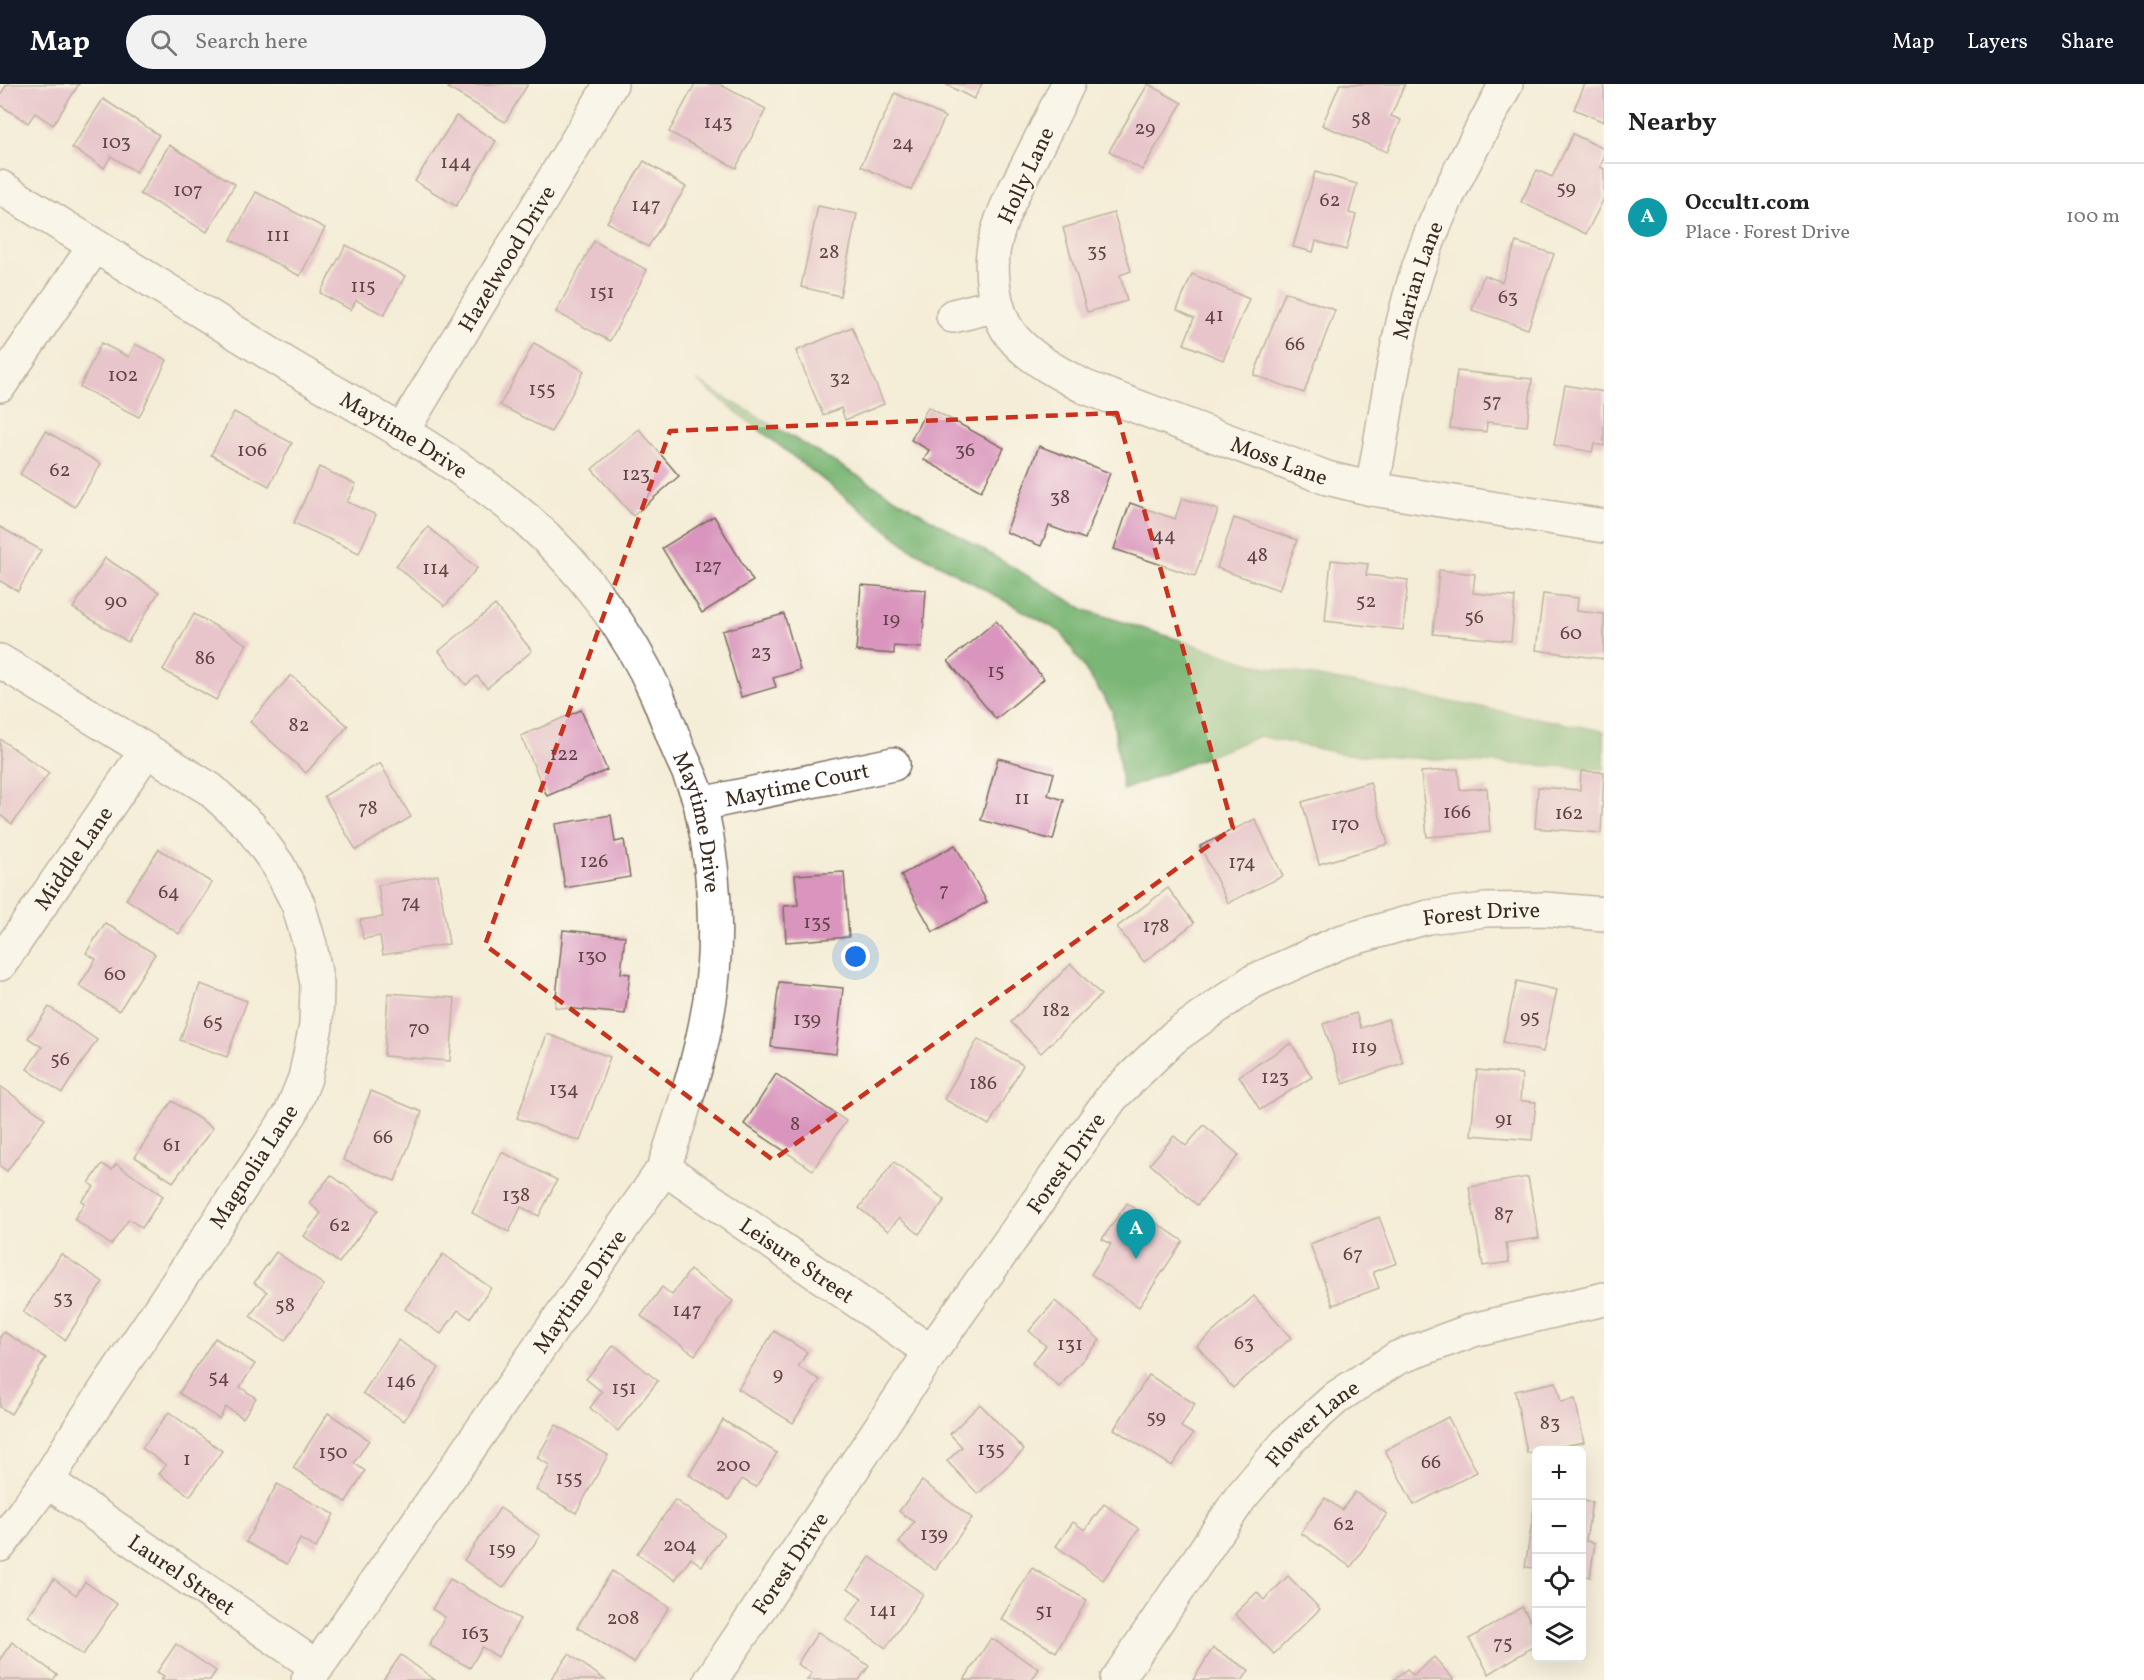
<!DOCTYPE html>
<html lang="en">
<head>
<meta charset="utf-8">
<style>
	:root { --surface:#fff; --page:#f2f2f2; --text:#222; --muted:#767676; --line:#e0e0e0; --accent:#111827 }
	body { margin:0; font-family:Vollkorn,serif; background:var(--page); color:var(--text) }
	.controls { position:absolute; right:18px; bottom:18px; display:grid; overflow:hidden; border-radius:9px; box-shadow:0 6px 24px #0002 }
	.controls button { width:54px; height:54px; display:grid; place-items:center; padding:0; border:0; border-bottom:2px solid var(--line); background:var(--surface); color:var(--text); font:30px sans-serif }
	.you { position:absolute; left:856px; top:873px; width:21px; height:21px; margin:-15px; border:4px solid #fff; border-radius:50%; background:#1a73e8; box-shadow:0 0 0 9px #1a73e833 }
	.badge { display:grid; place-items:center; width:39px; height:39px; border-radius:50%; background:var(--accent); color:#fff; font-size:20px; font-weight:700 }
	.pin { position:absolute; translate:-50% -50px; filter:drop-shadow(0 2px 3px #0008) }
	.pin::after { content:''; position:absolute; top:32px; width:21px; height:18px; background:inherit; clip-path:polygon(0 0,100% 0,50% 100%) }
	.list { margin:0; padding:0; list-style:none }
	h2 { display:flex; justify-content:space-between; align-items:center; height:78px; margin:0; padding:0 24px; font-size:26px }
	h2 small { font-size:20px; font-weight:400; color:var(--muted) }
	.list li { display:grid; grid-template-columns:39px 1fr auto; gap:18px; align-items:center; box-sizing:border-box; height:108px; padding:0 24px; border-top:2px solid var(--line) }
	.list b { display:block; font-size:22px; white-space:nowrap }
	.list p { margin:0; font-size:20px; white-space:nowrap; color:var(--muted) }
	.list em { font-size:20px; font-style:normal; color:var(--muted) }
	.icon { flex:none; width:33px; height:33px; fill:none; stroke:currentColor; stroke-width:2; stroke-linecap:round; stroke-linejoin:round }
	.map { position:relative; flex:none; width:1604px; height:1596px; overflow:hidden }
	header { display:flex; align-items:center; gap:36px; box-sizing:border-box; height:84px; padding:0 30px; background:var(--accent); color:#fff }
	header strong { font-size:28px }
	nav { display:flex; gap:33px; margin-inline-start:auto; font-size:21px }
	.search { width:420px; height:54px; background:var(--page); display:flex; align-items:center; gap:15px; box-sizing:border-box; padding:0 21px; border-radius:33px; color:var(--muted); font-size:22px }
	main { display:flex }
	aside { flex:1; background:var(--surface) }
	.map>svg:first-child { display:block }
	.forest { fill:#7ab674; stroke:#5a7049; stroke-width:1.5 }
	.building { fill:#d995bd }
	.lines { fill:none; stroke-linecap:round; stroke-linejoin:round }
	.minor-casing { stroke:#7c6e5f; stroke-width:36 }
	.minor { stroke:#fff; stroke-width:33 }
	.marked { fill:none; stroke:#c8321e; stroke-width:4.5; stroke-dasharray:12 8; stroke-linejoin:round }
	.labels { text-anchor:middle; stroke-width:4.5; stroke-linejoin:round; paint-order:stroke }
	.number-label { font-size:20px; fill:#624546 }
	.street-label { font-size:22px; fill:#3b2a1e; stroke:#fbf7ec }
</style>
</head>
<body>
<header>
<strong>Map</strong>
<div class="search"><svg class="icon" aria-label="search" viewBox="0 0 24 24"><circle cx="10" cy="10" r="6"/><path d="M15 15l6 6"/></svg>Search here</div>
<nav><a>Map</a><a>Layers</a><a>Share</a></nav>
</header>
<main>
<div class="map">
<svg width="1604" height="1596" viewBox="0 0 1604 1596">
	<rect width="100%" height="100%" fill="#fbf7ec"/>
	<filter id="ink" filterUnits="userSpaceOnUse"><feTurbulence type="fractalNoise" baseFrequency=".0167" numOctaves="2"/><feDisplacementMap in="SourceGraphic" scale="12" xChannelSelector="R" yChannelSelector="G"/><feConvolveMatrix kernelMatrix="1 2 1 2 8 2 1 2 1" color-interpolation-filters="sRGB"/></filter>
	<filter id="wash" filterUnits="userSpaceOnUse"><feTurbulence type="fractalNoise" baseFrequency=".008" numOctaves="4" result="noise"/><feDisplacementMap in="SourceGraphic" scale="24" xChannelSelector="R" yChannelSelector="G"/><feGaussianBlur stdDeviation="1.35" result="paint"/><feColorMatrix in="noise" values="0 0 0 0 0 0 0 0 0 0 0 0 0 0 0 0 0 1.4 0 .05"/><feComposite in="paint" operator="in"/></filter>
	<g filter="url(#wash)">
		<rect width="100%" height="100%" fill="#f4edd7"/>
		<polygon class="forest" points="697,297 1085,526 1261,582 1604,647 1604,685 1343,670 1259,652 1123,706 1112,626 1061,548 910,464"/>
		<g id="blocks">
			<g class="building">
				<polygon points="7,0 79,0 53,41 35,29 28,39 0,21 0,11"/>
				<polygon points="451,0 528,0 505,38 448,4"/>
				<polygon points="695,0 719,0 766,25 736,84 669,48"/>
				<polygon points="945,0 982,0 974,15"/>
				<polygon points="1148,0 1182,19 1142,86 1109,67"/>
				<polygon points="1340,0 1405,0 1391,32 1401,36 1387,68 1322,41"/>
				<polygon points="1585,0 1604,0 1604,38 1574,25"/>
				<polygon points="895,9 945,33 911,106 861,82"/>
				<polygon points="103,15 159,51 136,88 111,72 104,84 72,64"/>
				<polygon points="456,32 496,57 456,122 415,97"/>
				<polygon points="1573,50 1604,65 1604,74 1600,83 1604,85 1604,114 1586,150 1521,118 1537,86 1552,93"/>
				<polygon points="169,61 235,100 207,148 140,110"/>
				<polygon points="644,77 686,103 648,163 607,138"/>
				<polygon points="1315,88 1357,100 1349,129 1356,131 1346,166 1316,157 1313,168 1293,163"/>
				<polygon points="256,108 325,144 300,192 231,156"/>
				<polygon points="818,122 857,130 840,212 801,203"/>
				<polygon points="1114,129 1131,187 1120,191 1127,217 1087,228 1063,144"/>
				<polygon points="594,157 647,186 610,257 556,228"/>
				<polygon points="1516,158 1554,170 1528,245 1472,226 1484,191 1502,198"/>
				<polygon points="346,161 405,192 384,231 356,216 351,226 320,209"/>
				<polygon points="1192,190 1249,215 1223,276 1184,260 1194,234 1177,226"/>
				<polygon points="1285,208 1335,226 1304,309 1254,291"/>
				<polygon points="852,243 884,320 845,336 841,324 823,331 796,267"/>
				<polygon points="101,259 129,273 135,260 167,276 139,333 80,303"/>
				<polygon points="534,259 584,287 551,348 500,321"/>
				<polygon points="1457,287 1532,295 1527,342 1487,338 1486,348 1450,344"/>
				<polygon points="1565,301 1604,308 1604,362 1594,360 1592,368 1554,361"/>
				<polygon points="928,323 1004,364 981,407 924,376 929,366 911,356"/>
				<polygon points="234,328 292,359 269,402 211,371"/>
				<polygon points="639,345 679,392 633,432 592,385"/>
				<polygon points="46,347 101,380 75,423 20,390"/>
				<polygon points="1039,362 1110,389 1085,455 1049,442 1041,462 1006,448"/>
				<polygon points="319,383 356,400 347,418 376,431 359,469 294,439"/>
				<polygon points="1182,414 1218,426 1195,492 1114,465 1130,419 1175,435"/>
				<polygon points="714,432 753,497 702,529 662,464"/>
				<polygon points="1234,434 1297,456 1279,506 1217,484"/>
				<polygon points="0,443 41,466 18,507 0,497"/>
				<polygon points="428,443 477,484 445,522 396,482"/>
				<polygon points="105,474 159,508 128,558 73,524"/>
				<polygon points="1331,476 1368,480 1366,491 1408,496 1403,546 1325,537"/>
				<polygon points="1439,486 1475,490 1473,509 1515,513 1511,557 1433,550"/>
				<polygon points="861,501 926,506 922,564 894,562 894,570 856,567"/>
				<polygon points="1543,510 1578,514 1577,527 1604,530 1604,575 1536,566"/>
				<polygon points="495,521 532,567 487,604 477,592 466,601 439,567"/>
				<polygon points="194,530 247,560 216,616 163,586"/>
				<polygon points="784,530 800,586 773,594 776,603 741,613 722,547"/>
				<polygon points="996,537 1044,595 996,635 948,577"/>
				<polygon points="291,591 348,642 306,689 250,638"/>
				<polygon points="581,626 607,686 547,712 521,652"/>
				<polygon points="0,655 49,689 12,740 0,731"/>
				<polygon points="998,674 1054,689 1048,711 1064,716 1053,756 981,736"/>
				<polygon points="380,679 411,733 356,766 324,712"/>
				<polygon points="1458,685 1460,706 1487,704 1490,748 1427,753 1421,688"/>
				<polygon points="1581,687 1604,688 1601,749 1535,744 1538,703 1580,706"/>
				<polygon points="1370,698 1388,760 1319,780 1302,718"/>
				<polygon points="611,731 615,758 624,756 630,793 565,804 555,740"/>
				<polygon points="1255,735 1283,792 1228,819 1200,762"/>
				<polygon points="955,761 987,818 933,848 901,791"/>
				<polygon points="159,765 212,799 179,850 126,815"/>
				<polygon points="844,788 849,853 786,858 784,822 798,821 795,791"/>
				<polygon points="438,791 449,860 383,871 380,852 363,855 360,836 383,833 378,801"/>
				<polygon points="1168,804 1194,839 1144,878 1117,843"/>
				<polygon points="105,839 155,870 119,927 79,902 96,875 86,869"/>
				<polygon points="563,846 625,852 621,889 630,890 625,930 555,923"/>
				<polygon points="1071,880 1101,911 1041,969 1011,938"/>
				<polygon points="1517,897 1557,906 1543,968 1503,958"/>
				<polygon points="779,898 843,904 836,970 771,963"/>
				<polygon points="200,900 247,917 227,973 180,956"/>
				<polygon points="388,909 455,914 450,977 384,972"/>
				<polygon points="49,923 97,956 62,1009 27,985 42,963 28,954"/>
				<polygon points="1356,929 1361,944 1388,935 1403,979 1343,1000 1323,940"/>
				<polygon points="547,950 610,973 580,1057 517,1034"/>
				<polygon points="978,955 1023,981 989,1041 944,1015"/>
				<polygon points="1291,959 1312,993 1260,1026 1239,992"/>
				<polygon points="1477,986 1522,990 1520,1017 1536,1018 1532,1056 1471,1051"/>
				<polygon points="776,990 846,1037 813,1086 744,1040"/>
				<polygon points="0,1002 45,1034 7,1087 0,1082"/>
				<polygon points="371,1007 422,1028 395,1097 343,1076"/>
				<polygon points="172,1017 213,1044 173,1098 135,1073"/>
				<polygon points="1204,1041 1239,1071 1197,1121 1150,1080 1174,1052 1186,1062"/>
				<polygon points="502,1068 557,1096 539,1132 521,1123 509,1148 472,1129"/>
				<polygon points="894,1078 945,1116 919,1150 899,1134 888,1147 859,1124"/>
				<polygon points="102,1080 112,1086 116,1080 163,1112 142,1144 129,1135 111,1161 74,1135 85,1119 81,1117 94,1103 89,1099"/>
				<polygon points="331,1091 378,1126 339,1179 304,1152 321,1129 309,1119"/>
				<polygon points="1528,1093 1539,1154 1506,1159 1509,1178 1483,1182 1469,1103"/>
				<polygon points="1127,1119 1183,1157 1139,1223 1091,1190 1111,1160 1102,1155"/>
				<polygon points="1379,1133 1397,1179 1373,1188 1379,1204 1333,1221 1310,1160"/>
				<polygon points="276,1168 324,1201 285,1257 250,1232 267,1208 254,1199"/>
				<polygon points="61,1170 103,1198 65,1256 23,1228"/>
				<polygon points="443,1170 491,1204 470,1234 458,1226 441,1250 405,1225"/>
				<polygon points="690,1186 733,1217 695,1271 641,1232 662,1203 672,1211"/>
				<polygon points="1254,1212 1291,1254 1233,1304 1197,1262"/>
				<polygon points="1055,1217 1100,1256 1059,1303 1032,1279 1046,1262 1029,1247"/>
				<polygon points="774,1247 807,1268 798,1283 820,1296 793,1339 738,1305"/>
				<polygon points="4,1248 46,1274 11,1330 0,1323 0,1253"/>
				<polygon points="215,1254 255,1280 240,1303 256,1314 243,1334 226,1323 219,1335 179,1309"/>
				<polygon points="398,1256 439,1284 404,1337 363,1309"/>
				<polygon points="614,1261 658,1297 618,1347 590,1324 602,1308 586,1295"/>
				<polygon points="1149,1291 1195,1320 1181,1343 1193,1350 1172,1382 1114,1345"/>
				<polygon points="1556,1298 1561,1318 1575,1315 1584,1358 1527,1369 1515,1307"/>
				<polygon points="980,1320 1024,1366 978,1410 947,1377 962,1363 950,1350"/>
				<polygon points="169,1328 222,1367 190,1412 159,1390 166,1381 142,1364"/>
				<polygon points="328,1329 369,1356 354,1379 365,1387 346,1418 293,1384"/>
				<polygon points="1448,1333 1477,1388 1414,1421 1385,1366"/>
				<polygon points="723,1336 777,1369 756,1403 742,1395 729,1416 689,1391"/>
				<polygon points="556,1341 608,1371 576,1429 536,1406 550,1381 537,1374"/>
				<polygon points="922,1397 972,1434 935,1486 899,1459 914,1438 899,1427"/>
				<polygon points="277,1400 334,1430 316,1464 300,1455 287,1480 246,1458"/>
				<polygon points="1355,1408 1387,1430 1351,1483 1301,1449 1325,1414 1342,1426"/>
				<polygon points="675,1416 724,1450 702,1482 691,1474 675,1496 637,1470"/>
				<polygon points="1582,1417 1592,1418 1586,1457 1595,1459 1590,1493 1582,1491"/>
				<polygon points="1535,1418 1536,1418 1536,1484 1525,1483"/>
				<polygon points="1104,1420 1139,1445 1103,1496 1056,1462 1073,1438 1085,1446"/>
				<polygon points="500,1424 540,1452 503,1504 464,1476"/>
				<polygon points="870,1473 923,1510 886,1564 846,1536 862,1514 848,1504"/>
				<polygon points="1032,1484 1087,1516 1056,1568 1001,1535"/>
				<polygon points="612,1487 669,1523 634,1579 577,1543"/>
				<polygon points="1288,1492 1320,1525 1274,1570 1235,1530 1257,1508 1264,1516"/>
				<polygon points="54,1495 76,1511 85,1498 117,1520 83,1571 28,1532"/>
				<polygon points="450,1495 520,1535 498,1573 482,1563 470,1584 429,1561 445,1533 432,1525"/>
				<polygon points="1522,1523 1536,1546 1536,1561 1489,1590 1469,1555"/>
				<polygon points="818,1548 869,1582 859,1596 807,1596 812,1589 797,1580"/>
				<polygon points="991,1554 1039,1585 1032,1596 964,1596"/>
				<polygon points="12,1558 57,1591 53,1596 0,1596 0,1575"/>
				<polygon points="176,1560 216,1587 210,1596 161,1596 164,1592 157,1588"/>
				<polygon points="1213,1564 1249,1586 1243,1596 1193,1596"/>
				<polygon points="569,1570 605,1596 550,1596"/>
				<polygon points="401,1571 435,1596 383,1596"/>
				<polygon points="1434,1573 1454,1596 1393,1596 1407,1585 1413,1591"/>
			</g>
		</g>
	</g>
	<g filter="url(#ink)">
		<use href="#blocks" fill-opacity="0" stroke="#7c6e5f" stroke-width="1.5"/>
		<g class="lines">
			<g class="minor-casing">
				<g id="minor">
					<path id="s1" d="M1068,0C1055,27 1041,55 1027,82C1015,105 1003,128 996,154C988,182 993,227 1011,251C1030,275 1059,289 1085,303L1327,394L1372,405L1604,442"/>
					<path id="s2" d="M0,103C95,162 190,221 285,279C367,328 454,373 526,435C579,481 629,547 657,611C665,630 672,649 679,667C687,685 697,704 701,723C713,776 717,836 713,890C707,957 685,1020 664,1084L308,1596"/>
					<polyline points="953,232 997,221"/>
					<polyline points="0,301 94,163"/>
					<path id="s3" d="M401,349L611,0"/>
					<path id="s4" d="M1372,405C1387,327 1396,243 1424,168C1445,110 1477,55 1506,0"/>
					<polyline points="0,577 210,705 250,742 278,781 298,820 310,861 317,900 316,942 305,994 291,1029 80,1344 47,1397 0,1461"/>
					<path id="s5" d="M701,720L893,680"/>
					<path id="s6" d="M0,880L146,667"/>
					<path id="s7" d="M664,1084L931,1268"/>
					<path id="s8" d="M47,1397L317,1583"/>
					<path id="s9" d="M711,1596L931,1268L1112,1013L1174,953L1252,898L1340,858L1428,833L1486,826L1544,825L1604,830"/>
					<path id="s10" d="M1117,1596L1241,1413L1289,1356L1337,1313L1397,1274L1473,1246L1604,1215"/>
				</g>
			</g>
			<use href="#minor" class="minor"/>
		</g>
	</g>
	<path d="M0 0H1604V1596H0ZM1117,329L1233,744L773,1076L485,861L670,347Z" fill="#f4edd7" fill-opacity=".55" fill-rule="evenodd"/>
	<path class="marked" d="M1117,329L1233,744L773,1076L485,861L670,347Z"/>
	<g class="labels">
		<g class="number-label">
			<text x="1361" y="41">58</text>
			<text x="718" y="44">143</text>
			<text x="1145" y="50">29</text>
			<text x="116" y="64">103</text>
			<text x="903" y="65">24</text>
			<text x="456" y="84">144</text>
			<text x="1566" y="110">59</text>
			<text x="188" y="112">107</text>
			<text x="1330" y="122">62</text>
			<text x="646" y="127">147</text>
			<text x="278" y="157">111</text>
			<text x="1097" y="173">35</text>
			<text x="829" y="174">28</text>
			<text x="363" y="208">115</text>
			<text x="602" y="214">151</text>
			<text x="1508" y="219">63</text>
			<text x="1214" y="237">41</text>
			<text x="1295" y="266">66</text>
			<text x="123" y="297">102</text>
			<text x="840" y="300">32</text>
			<text x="542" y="311">155</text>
			<text x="1492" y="323">57</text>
			<text x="252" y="372">106</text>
			<text x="965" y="372">36</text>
			<text x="60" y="392">62</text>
			<text x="636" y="396">123</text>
			<text x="1060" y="419">38</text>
			<text x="1164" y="457">44</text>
			<text x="1257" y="477">48</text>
			<text x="708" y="488">127</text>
			<text x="436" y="490">114</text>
			<text x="116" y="523">90</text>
			<text x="1366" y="523">52</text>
			<text x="1474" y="539">56</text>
			<text x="891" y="541">19</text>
			<text x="1571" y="555">60</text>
			<text x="761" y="574">23</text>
			<text x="205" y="580">86</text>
			<text x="996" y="593">15</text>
			<text x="299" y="647">82</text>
			<text x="564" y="676">122</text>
			<text x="1022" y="720">11</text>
			<text x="368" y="730">78</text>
			<text x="1457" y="734">166</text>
			<text x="1569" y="735">162</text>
			<text x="1345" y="746">170</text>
			<text x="594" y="783">126</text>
			<text x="1242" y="784">174</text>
			<text x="944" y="812">7</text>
			<text x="169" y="814">64</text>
			<text x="411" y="824">74</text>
			<text x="817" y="844">135</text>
			<text x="1156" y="848">178</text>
			<text x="592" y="878">130</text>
			<text x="115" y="896">60</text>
			<text x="1056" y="932">182</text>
			<text x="1530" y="939">95</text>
			<text x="807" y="941">139</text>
			<text x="213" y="944">65</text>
			<text x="419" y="950">70</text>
			<text x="1364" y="969">119</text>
			<text x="60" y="981">56</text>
			<text x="1275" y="999">123</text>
			<text x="983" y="1005">186</text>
			<text x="564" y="1011">134</text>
			<text x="1504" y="1041">91</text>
			<text x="795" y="1046">8</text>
			<text x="383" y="1059">66</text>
			<text x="172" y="1067">61</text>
			<text x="516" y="1117">138</text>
			<text x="1504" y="1136">87</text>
			<text x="340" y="1147">62</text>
			<text x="1353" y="1176">67</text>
			<text x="63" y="1220">53</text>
			<text x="285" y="1227">58</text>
			<text x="687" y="1232">147</text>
			<text x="1244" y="1265">63</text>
			<text x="1070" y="1266">131</text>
			<text x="778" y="1296">9</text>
			<text x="219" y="1299">54</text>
			<text x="401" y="1303">146</text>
			<text x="624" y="1310">151</text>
			<text x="1156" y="1339">59</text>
			<text x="1550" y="1345">83</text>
			<text x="991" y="1371">135</text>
			<text x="333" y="1374">150</text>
			<text x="187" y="1381">1</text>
			<text x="1431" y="1384">66</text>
			<text x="733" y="1387">200</text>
			<text x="569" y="1400">155</text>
			<text x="1344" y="1446">62</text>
			<text x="934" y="1456">139</text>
			<text x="680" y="1467">204</text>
			<text x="502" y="1471">159</text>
			<text x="883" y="1532">141</text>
			<text x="1044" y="1533">51</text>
			<text x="623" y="1540">208</text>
			<text x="475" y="1555">163</text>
			<text x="1503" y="1565">75</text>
		</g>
		<g class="street-label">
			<text transform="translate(1025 91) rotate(-65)" y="8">Holly Lane</text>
			<text dy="8" stroke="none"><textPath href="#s3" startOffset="204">Hazelwood Drive</textPath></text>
			<text dy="8" stroke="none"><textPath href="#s4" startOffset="214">Marian Lane</textPath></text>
			<text dy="8" stroke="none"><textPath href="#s2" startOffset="474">Maytime Drive</textPath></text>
			<text dy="8" stroke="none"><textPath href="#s1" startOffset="570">Moss Lane</textPath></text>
			<text dy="8" stroke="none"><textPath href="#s5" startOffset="98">Maytime Court</textPath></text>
			<text dy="8" stroke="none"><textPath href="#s2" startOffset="978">Maytime Drive</textPath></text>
			<text dy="8" stroke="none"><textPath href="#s6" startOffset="129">Middle Lane</textPath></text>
			<text dy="8" stroke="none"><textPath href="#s9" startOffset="1131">Forest Drive</textPath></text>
			<text dy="8" stroke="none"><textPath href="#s9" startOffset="627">Forest Drive</textPath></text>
			<text transform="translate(253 1082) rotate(-57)" y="8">Magnolia Lane</text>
			<text dy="8" stroke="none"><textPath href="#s7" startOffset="162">Leisure Street</textPath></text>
			<text transform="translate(579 1207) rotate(-55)" y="8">Maytime Drive</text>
			<text dy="8" stroke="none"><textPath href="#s10" startOffset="324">Flower Lane</textPath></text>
			<text dy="8" stroke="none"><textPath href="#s9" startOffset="141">Forest Drive</textPath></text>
			<text dy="8" stroke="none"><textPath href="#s8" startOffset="164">Laurel Street</textPath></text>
		</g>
	</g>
</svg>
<div class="controls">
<button>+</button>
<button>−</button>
<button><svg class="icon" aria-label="locate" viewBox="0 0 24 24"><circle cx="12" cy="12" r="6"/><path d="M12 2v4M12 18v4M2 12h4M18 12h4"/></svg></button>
<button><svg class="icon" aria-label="layers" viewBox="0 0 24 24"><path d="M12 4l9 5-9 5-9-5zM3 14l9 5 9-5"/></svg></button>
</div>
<div class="you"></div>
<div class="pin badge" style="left:1136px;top:1175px;background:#0f9aa8">A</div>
</div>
<aside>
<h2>Nearby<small></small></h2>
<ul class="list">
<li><span class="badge" style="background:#0f9aa8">A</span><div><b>Occult1.com</b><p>Place · Forest Drive</p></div><em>100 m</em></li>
</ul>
</aside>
</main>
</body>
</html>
